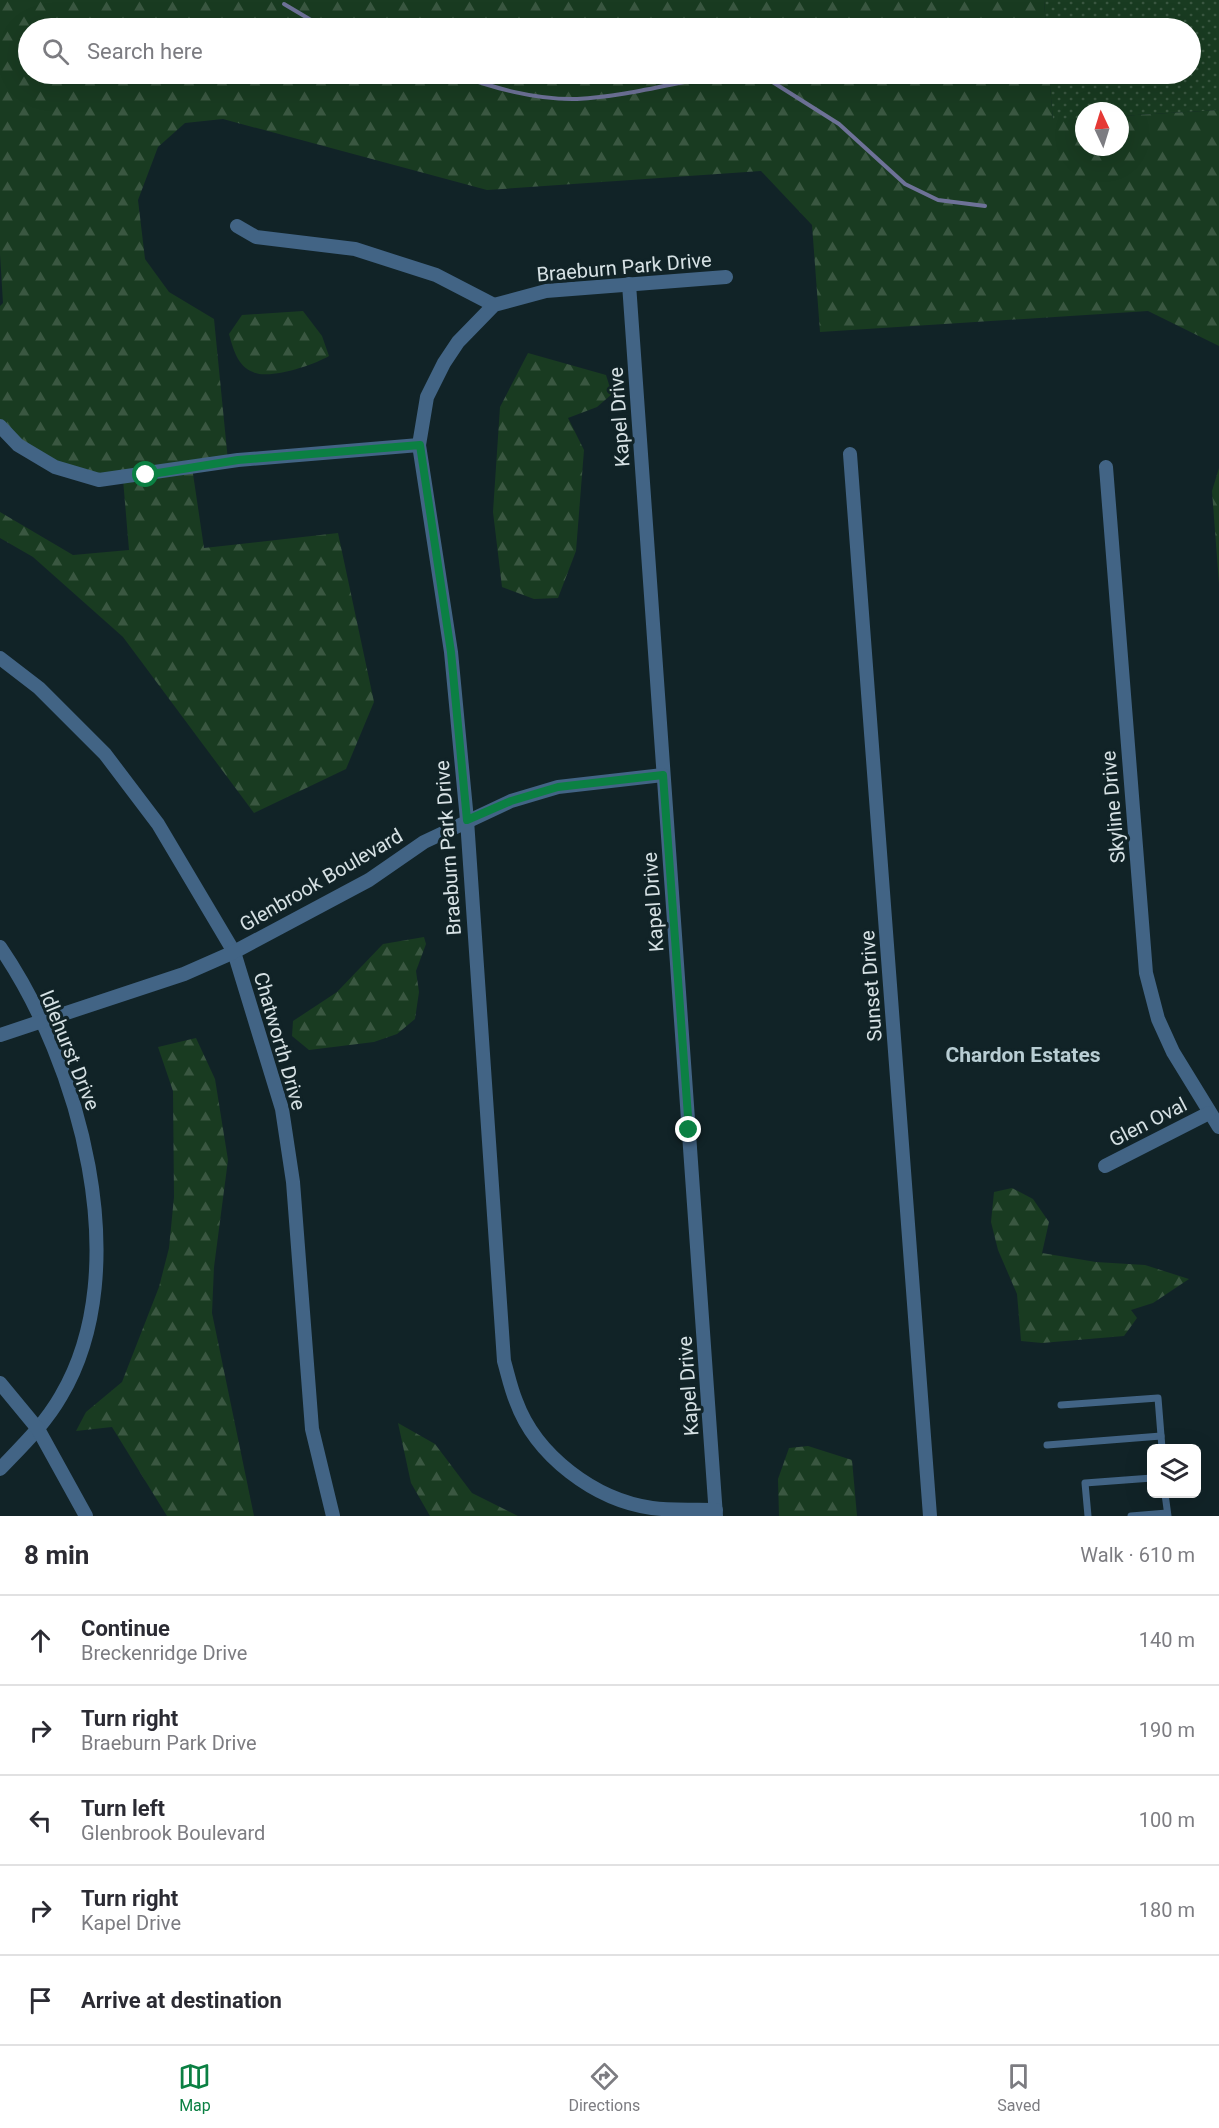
<!DOCTYPE html>
<html lang="en">
<head>
<meta charset="utf-8">
<style>
	:root { --surface:#fff; --page:#f7f7f7; --text:#2b2b33; --muted:#7c7c81; --line:#e1e1e2; --accent:#0b8043 }
	body { margin:0; font-family:Roboto,sans-serif; background:var(--page); color:var(--text) }
	.controls { position:absolute; right:18px; bottom:18px; display:grid; overflow:hidden; border-radius:9px; box-shadow:0 6px 24px #0002 }
	.controls button { width:54px; height:54px; display:grid; place-items:center; padding:0; border:0; border-bottom:2px solid var(--line); background:var(--surface); color:var(--text); font:30px sans-serif }
	.compass { position:absolute; left:1075px; top:102px; width:54px; height:54px; border-radius:50%; background:var(--surface); box-shadow:0 6px 24px #0002; rotate:356deg }
	.stop { position:absolute; width:18px; height:18px; margin:-14px; border:4px solid #0b8043; border-radius:50%; background:#fff }
	.stop.end { background:#0b8043; border-color:#fff; box-shadow:0 2px 6px #0008 }
	.list { margin:0; padding:0; list-style:none }
	h2 { display:flex; justify-content:space-between; align-items:center; height:78px; margin:0; padding:0 24px; font-size:26px }
	h2 small { font-size:20px; font-weight:400; color:var(--muted) }
	.list li { display:grid; grid-template-columns:39px 1fr auto; gap:18px; align-items:center; box-sizing:border-box; height:90px; padding:0 24px; border-top:2px solid var(--line) }
	.list b { display:block; font-size:22px; white-space:nowrap }
	.list p { margin:0; font-size:20px; white-space:nowrap; color:var(--muted) }
	.list em { font-size:20px; font-style:normal; color:var(--muted) }
	.icon { flex:none; width:33px; height:33px; fill:none; stroke:currentColor; stroke-width:2; stroke-linecap:round; stroke-linejoin:round }
	.map { position:relative; flex:none; width:1219px; height:1516px; overflow:hidden }
	.search { position:absolute; background:var(--surface); box-shadow:0 6px 24px #0002; left:18px; right:18px; top:18px; height:66px; display:flex; align-items:center; gap:15px; box-sizing:border-box; padding:0 21px; border-radius:33px; color:var(--muted); font-size:22px }
	.sheet { height:528px; background:var(--surface) }
	nav { display:flex; justify-content:space-around; align-items:center; box-sizing:border-box; height:84px; border-top:2px solid var(--line); background:var(--surface); font-size:16px; color:var(--muted) }
	nav a { display:grid; justify-items:center; gap:3px }
	nav .on { color:var(--accent) }
	.map>svg:first-child { display:block }
	.grass { fill:url(#grass-dots) }
	.forest { fill:url(#forest-firs) }
	.lines { fill:none; stroke-linecap:round; stroke-linejoin:round }
	.stream { stroke:#6e7298; stroke-width:4 }
	.lane { stroke:#426485; stroke-width:7 }
	.street { stroke:#426485; stroke-width:14 }
	.route { stroke:#0b8043; stroke-width:8 }
	.labels { text-anchor:middle; stroke-width:6; stroke-linejoin:round; paint-order:stroke }
	.street-label { font-size:20px; fill:#d6e1e4; stroke:#112327 }
	.neighbourhood-label { font-size:21px; font-weight:bold; fill:#b8cdd3; stroke:#112327 }
</style>
</head>
<body>
<div class="map">
<svg width="1219" height="1516" viewBox="0 0 1219 1516">
	<defs>
		<pattern id="grass-dots" width="8" height="8" patternUnits="userSpaceOnUse" patternTransform="scale(1.5)"><rect width="8" height="8" fill="#193b21"/><path d="M2 2h.1M6 6h.1" fill="none" stroke="#3a5741" stroke-width="1.8" stroke-linecap="round"/></pattern>
		<pattern id="forest-firs" width="22" height="20" patternUnits="userSpaceOnUse" patternTransform="scale(1.5)"><rect width="22" height="20" fill="#193b21"/><path d="M5 1l3.5 6h-7zM16 11l3.5 6h-7z" fill="#3a5741"/></pattern>
	</defs>
	<rect width="100%" height="100%" fill="#112327"/>
	<polygon class="grass" points="1044,0 1219,0 1219,110 1120,116 1120,111 1084,111 1084,119 1053,121 1049,74 1190,74 1190,28 1046,28"/>
	<g class="forest">
		<polygon points="0,0 1044,0 1046,28 28,28 28,74 1049,74 1053,120 1084,119 1084,147 1120,147 1120,116 1219,110 1219,346 1148,311 820,332 812,225 761,171 487,190 223,119 185,123 158,147 138,200 145,259 169,292 214,319 228,461 192,467 204,548 338,533 374,702 346,769 254,813 123,637 33,557 0,538 0,512 73,555 129,550 123,479 55,467 0,426 0,306 3,303 0,254"/>
		<path d="M303,311L322,336L329,356C314,365 269,380 253,372C237,366 233,348 229,334L242,315Z"/>
		<polygon points="528,353 606,375 612,394 597,407 568,418 584,450 576,551 558,598 534,599 502,587 493,512 500,407"/>
		<polygon points="1219,468 1219,584 1212,491"/>
		<polygon points="424,937 426,944 416,971 419,992 415,1019 397,1034 374,1042 309,1050 292,1036 293,1021 337,992 383,944"/>
		<polygon points="196,1038 215,1079 228,1160 214,1267 212,1313 254,1516 167,1516 112,1427 76,1431 86,1412 122,1382 159,1287 169,1248 174,1197 173,1091 158,1047"/>
		<polygon points="1012,1188 1033,1199 1049,1222 1042,1253 1096,1262 1145,1265 1189,1279 1153,1303 1131,1310 1137,1318 1124,1336 1042,1343 1021,1341 1017,1294 998,1250 991,1222 994,1192"/>
		<polygon points="398,1423 435,1444 472,1493 518,1516 430,1516 411,1483"/>
		<polygon points="808,1446 852,1460 857,1516 779,1516 778,1479 789,1448"/>
	</g>
	<g class="lines">
		<g class="stream">
			<polyline points="284,4 316,23 333,28"/>
			<path d="M455,74C494,88 535,100 577,99C621,97 666,85 710,77L713,74"/>
			<polyline points="760,74 839,124 905,184 938,200 985,206"/>
		</g>
		<g class="lane">
			<polyline points="1061,1405 1158,1398 1162,1448"/>
			<polyline points="1047,1445 1161,1436"/>
			<polyline points="1165,1494 1168,1516"/>
			<polyline points="1088,1516 1085,1483 1152,1478"/>
			<polyline points="1131,1516 1167,1513"/>
		</g>
		<g class="street">
			<polyline points="237,226 256,237 355,249 436,275 494,305"/>
			<polyline points="629,284 716,1516"/>
			<polyline points="0,426 18,445 55,467 99,480 238,460 419,445"/>
			<polyline points="850,454 930,1516"/>
			<polyline points="1106,467 1146,973 1158,1019 1173,1052 1219,1127"/>
			<polyline points="0,658 39,688 105,754 158,824 234,952 282,1109 293,1182 312,1429 333,1516"/>
			<path d="M0,947C79,1062 137,1268 61,1396C45,1424 22,1446 0,1469"/>
			<polyline points="0,1035 184,974 234,952 369,880 424,842 511,801 558,787 663,775"/>
			<polyline points="1105,1166 1209,1113"/>
			<polyline points="0,1383 38,1429 86,1516"/>
			<path d="M716,1510C695,1509 672,1511 652,1508C595,1500 536,1456 516,1401C511,1389 508,1375 504,1361L467,820L451,652L419,445L427,397L444,363L458,342L494,305L546,291L726,277"/>
		</g>
	</g>
	<g class="lines">
		<polyline class="route" points="146,475 238,460 420,445 451,652 467,820 511,801 558,787 663,775 689,1130"/>
	</g>
	<g class="labels">
		<g class="street-label">
			<text transform="translate(624 267) rotate(-5)" y="7">Braeburn Park Drive</text>
			<text transform="translate(619 417) rotate(-94)" y="7">Kapel Drive</text>
			<text transform="translate(1113 807) rotate(-95)" y="7">Skyline Drive</text>
			<text transform="translate(448 848) rotate(-94)" y="7">Braeburn Park Drive</text>
			<text transform="translate(321 880) rotate(-30)" y="7">Glenbrook Boulevard</text>
			<text transform="translate(653 902) rotate(-94)" y="7">Kapel Drive</text>
			<text transform="translate(871 986) rotate(-94)" y="7">Sunset Drive</text>
			<text transform="translate(280 1041) rotate(74)" y="7">Chatworth Drive</text>
			<text transform="translate(70 1050) rotate(68)" y="7">Idlehurst Drive</text>
			<text transform="translate(1148 1122) rotate(-27)" y="7">Glen Oval</text>
			<text transform="translate(688 1386) rotate(-94)" y="7">Kapel Drive</text>
		</g>
		<g class="neighbourhood-label">
			<text x="1023" y="1062">Chardon Estates</text>
		</g>
	</g>
</svg>
<div class="controls">
<button><svg class="icon" aria-label="layers" viewBox="0 0 24 24"><path d="M12 4l9 5-9 5-9-5zM3 14l9 5 9-5"/></svg></button>
</div>
<svg class="compass" viewBox="-18 -18 36 36"><path d="M0-13l5 13h-10z" fill="#e53935"/><path d="M0 13l5-13h-10z" fill="#7c7c81"/></svg>
<div class="stop" style="left:146px;top:475px"></div>
<div class="stop end" style="left:689px;top:1130px"></div>
<div class="search"><svg class="icon" aria-label="search" viewBox="0 0 24 24"><circle cx="10" cy="10" r="6"/><path d="M15 15l6 6"/></svg>Search here</div>
</div>
<section class="sheet">
<h2>8 min<small>Walk · 610 m</small></h2>
<ul class="list">
<li><svg class="icon" aria-label="ahead" viewBox="0 0 24 24"><path d="M12 20V5M6 11l6-6 6 6"/></svg><div><b>Continue</b><p>Breckenridge Drive</p></div><em>140 m</em></li>
<li><svg class="icon" aria-label="right" viewBox="0 0 24 24"><path d="M7 20v-9h11M14 6l5 5-5 5"/></svg><div><b>Turn right</b><p>Braeburn Park Drive</p></div><em>190 m</em></li>
<li><svg class="icon" aria-label="left" viewBox="0 0 24 24"><path d="M17 20v-9H6M10 6l-5 5 5 5"/></svg><div><b>Turn left</b><p>Glenbrook Boulevard</p></div><em>100 m</em></li>
<li><svg class="icon" aria-label="right" viewBox="0 0 24 24"><path d="M7 20v-9h11M14 6l5 5-5 5"/></svg><div><b>Turn right</b><p>Kapel Drive</p></div><em>180 m</em></li>
<li><svg class="icon" aria-label="arrive" viewBox="0 0 24 24"><path d="M6 21V4h12l-3 4 3 4H6"/></svg><div><b>Arrive at destination</b></div></li>
</ul>
</section>
<nav>
<a class="on"><svg class="icon" aria-label="map" viewBox="0 0 24 24"><path d="M3 6l6-2 6 2 6-2v14l-6 2-6-2-6 2zM9 4v14M15 6v14"/></svg>Map</a>
<a><svg class="icon" aria-label="directions" viewBox="0 0 24 24"><path d="M12 3l9 9-9 9-9-9zM9 14v-3h6M13 9l2 2-2 2"/></svg>Directions</a>
<a><svg class="icon" aria-label="saved" viewBox="0 0 24 24"><path d="M7 4h10v16l-5-4-5 4z"/></svg>Saved</a>
</nav>
</body>
</html>
